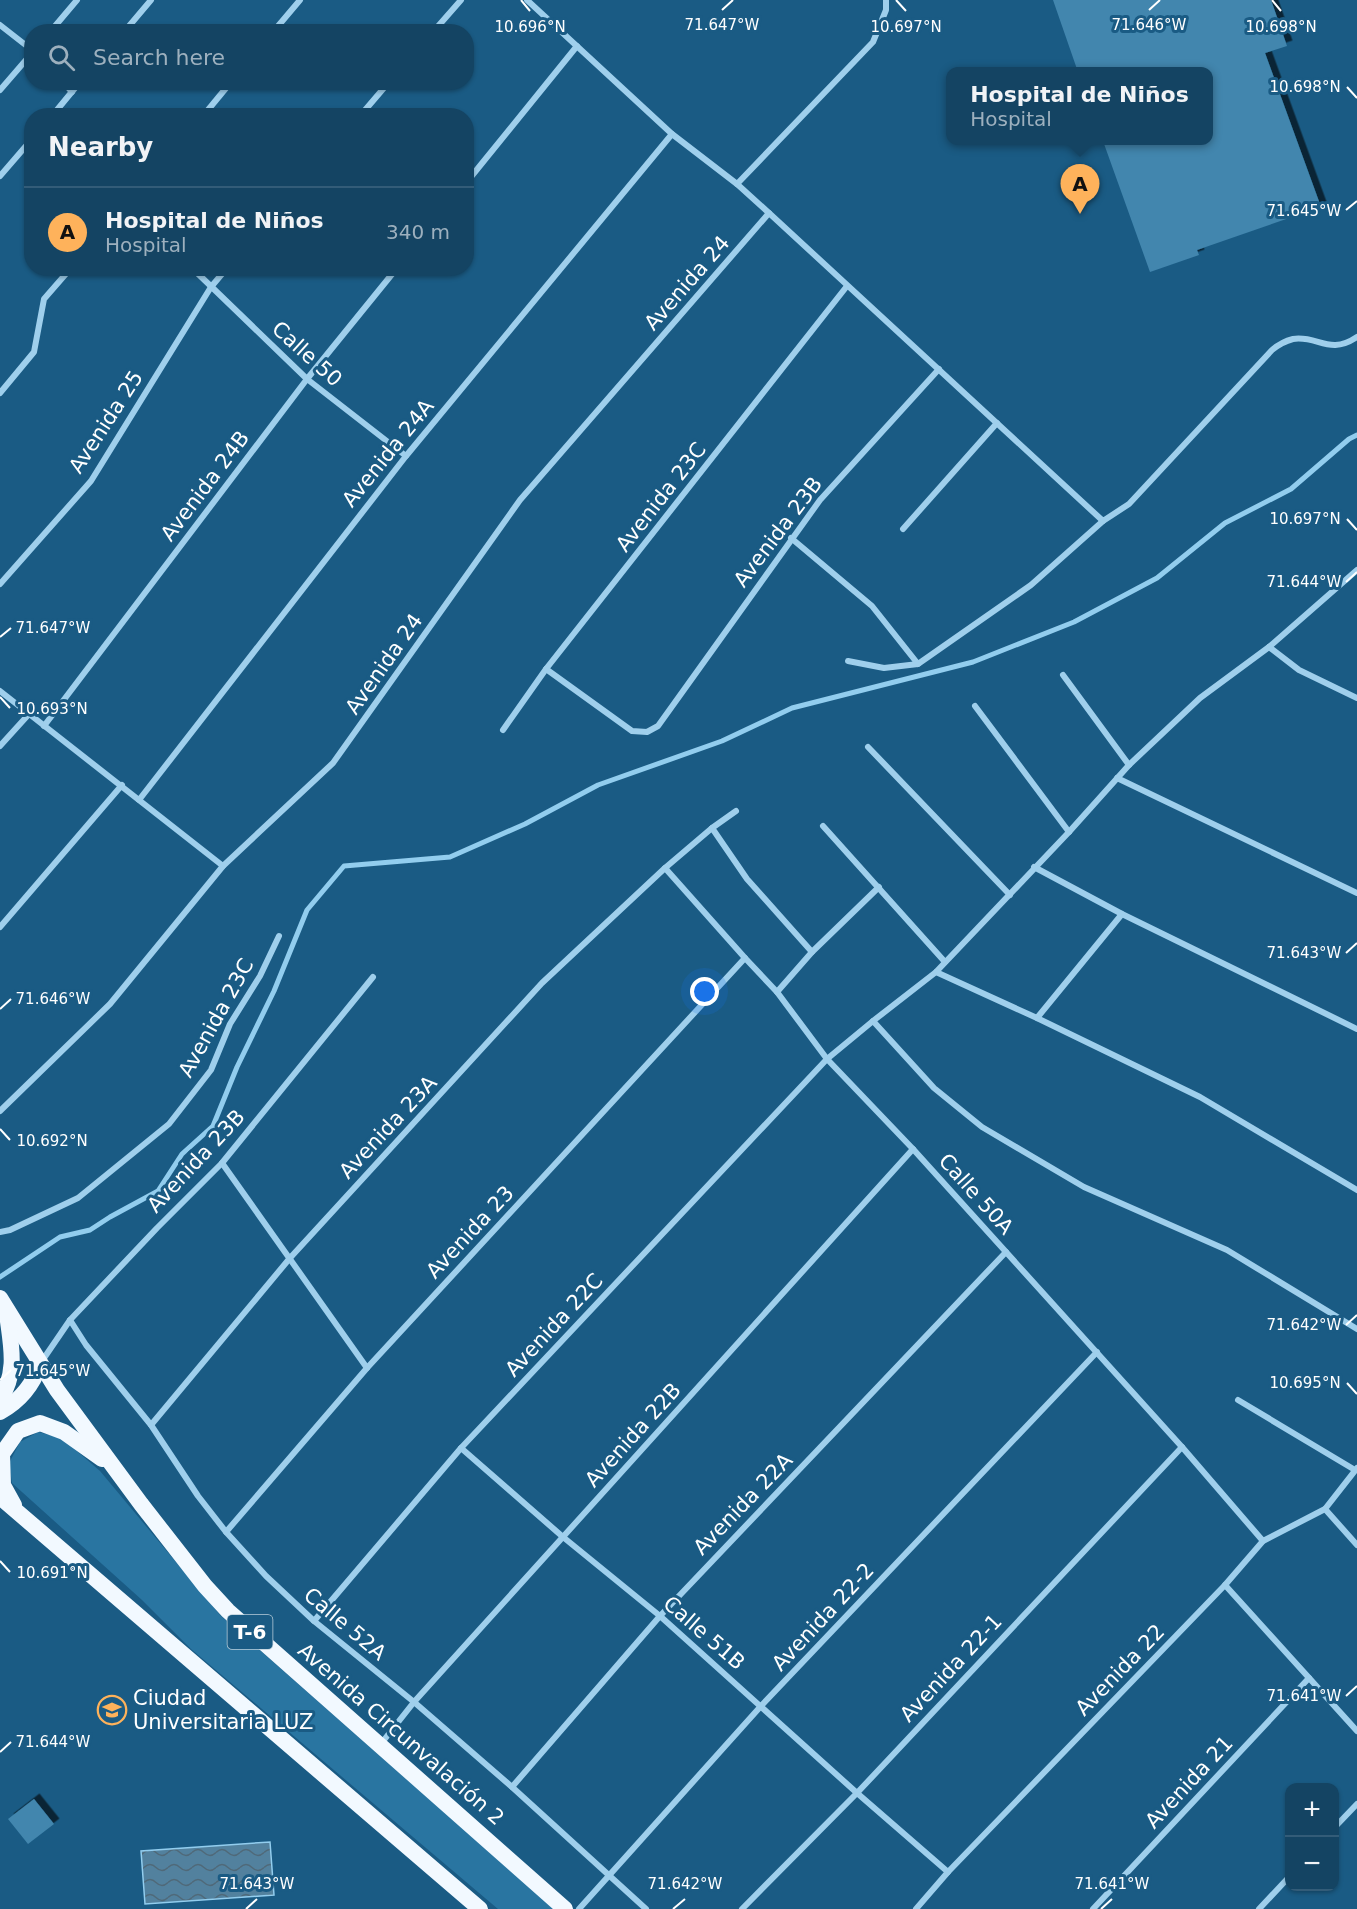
<!DOCTYPE html>
<html lang="en">
<head>
<meta charset="utf-8">
<style>
	:root { --surface:#144463; --page:#1d4b69; --text:#f1f3f6; --muted:#9db0be; --line:#335c78; --accent:#feb25b }
	body { margin:0; font-family:"DejaVu Sans",sans-serif; background:var(--page); color:var(--text) }
	.controls { position:absolute; right:18px; bottom:18px; display:grid; overflow:hidden; border-radius:12px; box-shadow:0 2px 4px #0004 }
	.controls button { width:54px; height:54px; display:grid; place-items:center; padding:0; border:0; border-bottom:2px solid var(--line); background:var(--surface); color:var(--text); font:30px sans-serif }
	.you { position:absolute; left:705px; top:992px; width:21px; height:21px; margin:-15px; border:4px solid #fff; border-radius:50%; background:#1a73e8; box-shadow:0 0 0 9px #1a73e833 }
	.badge { display:grid; place-items:center; width:39px; height:39px; border-radius:50%; background:var(--accent); color:#111; font-size:20px; font-weight:700 }
	.pin { position:absolute; translate:-50% -50px; filter:drop-shadow(0 2px 3px #0008) }
	.pin::after { content:''; position:absolute; top:32px; width:21px; height:18px; background:inherit; clip-path:polygon(0 0,100% 0,50% 100%) }
	.popup { position:absolute; left:946px; top:67px; width:267px; height:78px; box-sizing:border-box; display:grid; place-content:center; border-radius:12px; background:var(--surface); filter:drop-shadow(0 2px 4px #0005); font-size:20px; white-space:nowrap; color:var(--muted) }
	.popup b { font-size:22px; color:var(--text) }
	.popup::after { content:''; position:absolute; left:50%; top:100%; margin-left:-12px; border:12px solid transparent; border-top-color:var(--surface) }
	.list { margin:0; padding:0; list-style:none }
	h2 { display:flex; justify-content:space-between; align-items:center; height:78px; margin:0; padding:0 24px; font-size:26px }
	h2 small { font-size:20px; font-weight:400; color:var(--muted) }
	.list li { display:grid; grid-template-columns:39px 1fr auto; gap:18px; align-items:center; box-sizing:border-box; height:90px; padding:0 24px; border-top:2px solid var(--line) }
	.list b { display:block; font-size:22px; white-space:nowrap }
	.list p { margin:0; font-size:20px; white-space:nowrap; color:var(--muted) }
	.list em { font-size:20px; font-style:normal; color:var(--muted) }
	.icon { flex:none; width:33px; height:33px; fill:none; stroke:currentColor; stroke-width:2; stroke-linecap:round; stroke-linejoin:round }
	.map { position:relative; flex:none; width:1357px; height:1909px; overflow:hidden }
	.search { position:absolute; background:var(--surface); box-shadow:0 2px 4px #0004; left:24px; top:24px; width:450px; height:66px; display:flex; align-items:center; gap:15px; box-sizing:border-box; padding:0 21px; border-radius:24px; color:var(--muted); font-size:22px }
	.panel { position:absolute; background:var(--surface); box-shadow:0 2px 4px #0004; left:24px; top:108px; width:450px; height:168px; border-radius:24px }
	.map>svg:first-child { display:block }
	.grass { fill:#2975a1 }
	.water { fill:url(#water-waves); stroke:#92cdee; stroke-width:1.5 }
	.lines { fill:none; stroke-linecap:round; stroke-linejoin:round }
	.stream { stroke:#92cdee; stroke-width:5 }
	.building { fill:#4286ae; filter:url(#shadow) }
	.minor { stroke:#9fcfec; stroke-width:6 }
	.trunk { stroke:#f2f9ff; stroke-width:16 }
	.ticks { fill:none; stroke:#fff; stroke-width:2 }
	.labels { text-anchor:middle; stroke-width:6; stroke-linejoin:round; paint-order:stroke }
	.shield { fill:#1a5b84; stroke:#baceda; stroke-width:1.5 }
	.shield-label { font-size:20px; font-weight:bold; fill:#fff }
	.street-label { font-size:21px; fill:#fff; stroke:#1a5b84 }
	.poi-label { font-size:21px; fill:#fff; stroke:#1a5b84; text-anchor:start }
	.ticks-label { font-size:15px; text-anchor:middle; fill:#fff; stroke:#1a5b84; stroke-width:6; stroke-linejoin:round; paint-order:stroke }
</style>
</head>
<body>
<div class="map">
<svg width="1357" height="1909" viewBox="0 0 1357 1909">
	<defs>
		<pattern id="water-waves" width="16" height="10" patternUnits="userSpaceOnUse" patternTransform="scale(1.5)"><rect width="16" height="10" fill="#52819e"/><path d="M0 5q4-4 8 0t8 0" fill="none" stroke="#4f6979"/></pattern>
		<filter id="shadow"><feDropShadow dx="5.5" dy="-5.5" stdDeviation="0" flood-color="#0009"/></filter>
	</defs>
	<rect width="100%" height="100%" fill="#1a5b84"/>
	<polygon class="grass" points="38,1432 62,1438 100,1471 221,1616 554,1909 498,1909 191,1649 142,1600 12,1483 9,1463 20,1442"/>
	<polygon class="water" points="270,1842 274,1895 145,1904 141,1851"/>
	<g class="lines">
		<polyline class="stream" points="0,1277 60,1237 90,1230 110,1217 158,1191 182,1154 213,1126 237,1067 274,991 307,910 344,866 450,857 525,824 598,785 722,741 792,708 973,662 1074,622 1157,578 1225,523 1291,489 1349,439 1357,435"/>
	</g>
	<g class="building">
		<polygon points="1053,0 1271,0 1287,46 1265,53 1321,207 1197,250 1199,255 1150,272 1103,141 1209,141 1209,72 1078,72"/>
		<polygon points="34,1799 54,1824 28,1844 8,1819"/>
	</g>
	<g class="lines">
		<g class="minor">
			<path d="M527,0L672,134L737,184L769,213L1103,521L1129,504L1272,350C1278,345 1285,341 1293,339C1318,335 1329,356 1357,337"/>
			<polyline points="0,25 32,50"/>
			<polyline points="50,32 77,0"/>
			<polyline points="124,32 151,0"/>
			<polyline points="273,32 300,0"/>
			<polyline points="433,32 461,0"/>
			<polyline points="63,82 72,92"/>
			<polyline points="0,90 32,53"/>
			<polyline points="52,116 80,82"/>
			<polyline points="203,116 231,82"/>
			<polyline points="360,116 389,82"/>
			<polyline points="0,176 32,139"/>
			<polyline points="466,183 577,46"/>
			<polyline points="737,184 873,42 886,10 886,0"/>
			<polyline points="192,268 307,379 406,456"/>
			<polyline points="0,393 34,352 44,299 71,268"/>
			<polyline points="903,529 997,423"/>
			<polyline points="791,538 872,606 918,664"/>
			<polyline points="0,584 91,481 211,287 227,268"/>
			<polyline points="1269,647 1299,670 1357,698"/>
			<polyline points="848,661 884,668 918,664 1031,585 1103,521"/>
			<polyline points="546,669 632,731 647,732 658,726 820,500 939,369"/>
			<polyline points="1063,675 1129,765"/>
			<polyline points="0,691 223,866"/>
			<polyline points="975,706 1069,832"/>
			<polyline points="44,726 307,379 397,268"/>
			<polyline points="503,730 546,669 847,286"/>
			<polyline points="0,746 29,714"/>
			<polyline points="868,747 1010,895"/>
			<polyline points="1117,778 1357,893"/>
			<polyline points="139,800 406,456 672,134"/>
			<polyline points="823,826 945,962"/>
			<polyline points="712,828 747,879 812,952"/>
			<polyline points="1034,867 1122,914 1357,1029"/>
			<polyline points="665,868 745,958 777,992 827,1059 913,1149 1182,1447 1263,1541"/>
			<polyline points="0,927 122,785"/>
			<polyline points="936,972 1037,1018 1200,1097 1357,1190"/>
			<polyline points="777,992 812,952 879,887"/>
			<polyline points="1037,1018 1122,914"/>
			<polyline points="873,1021 934,1088 982,1127 1084,1187 1227,1250 1357,1329"/>
			<polyline points="0,1111 110,1004 223,866 333,763 520,500 769,213"/>
			<polyline points="222,1163 367,1368"/>
			<polyline points="0,1232 10,1230 78,1198 169,1124 211,1070 230,1024 260,976 279,936"/>
			<polyline points="70,1320 86,1345 151,1425 198,1496 226,1532 266,1576 314,1621 414,1702 512,1787 646,1909"/>
			<polyline points="42,1361 70,1320 157,1228 222,1163 373,977"/>
			<polyline points="1238,1400 1355,1470"/>
			<polyline points="151,1425 290,1258 542,983 665,868 712,828 736,811"/>
			<polyline points="461,1448 563,1537 660,1616 857,1793 948,1872"/>
			<polyline points="1325,1509 1357,1545"/>
			<polyline points="226,1532 367,1368 745,958"/>
			<polyline points="1225,1585 1357,1731"/>
			<polyline points="314,1621 461,1448 827,1059 873,1021 936,972 1069,832 1129,765 1200,698 1269,647 1357,570"/>
			<polyline points="380,1745 414,1702 913,1149"/>
			<polyline points="512,1787 660,1616 1006,1252"/>
			<polyline points="1334,1828 1357,1804"/>
			<polyline points="579,1909 761,1706 1097,1352"/>
			<polyline points="742,1909 857,1793 1182,1447"/>
			<polyline points="916,1909 948,1872 1225,1585 1263,1541 1325,1509 1357,1468"/>
			<polyline points="1093,1909 1309,1678"/>
			<polyline points="1259,1909 1290,1876"/>
		</g>
		<g class="trunk">
			<polyline points="0,1298 57,1390 141,1504 205,1586 228,1611 565,1909"/>
			<path d="M0,1400C18,1371 11,1346 7,1314"/>
			<path d="M0,1412C20,1401 33,1385 40,1364"/>
			<polyline points="0,1497 480,1909"/>
			<polyline points="14,1505 3,1485 2,1454 18,1431 40,1423 64,1432 102,1459"/>
		</g>
	</g>
	<path class="ticks" d="M521,0L530,11M896,0L906,11M1272,0L1281,11M722,10L733,0M1149,10L1160,0M1347,87L1357,98M1346,210L1357,201M1347,519L1357,530M1346,582L1357,572M0,637L11,628M0,697L10,708M1346,953L1357,943M0,1009L11,999M0,1129L10,1140M1346,1325L1357,1315M0,1380L11,1370M1347,1383L1357,1394M0,1561L10,1572M1346,1696L1357,1686M0,1752L11,1742M246,1909L257,1899M673,1909L685,1899M1101,1909L1112,1899"/>
	<defs>
		<g id="university-ring" transform="scale(1.5)"><circle r="9.5" fill="#1a5b84" stroke="#feb25b" stroke-width="1.5"/><path d="M0-5L7-2L0 1L-7-2ZM-4 1L0 2.5L4 1V4Q0 6-4 4Z" fill="#feb25b"/></g>
	</defs>
	<g fill-rule="evenodd">
		<use href="#university-ring" x="112" y="1710"/>
	</g>
	<g class="labels">
		<rect class="shield" x="227.5" y="1615" width="45" height="34" rx="4.5"/>
		<g class="shield-label">
			<text x="250" y="1639">T-6</text>
		</g>
		<g class="street-label">
			<text transform="translate(687 283) rotate(-49)" y="7">Avenida 24</text>
			<text transform="translate(307 354) rotate(42)" y="7">Calle 50</text>
			<text transform="translate(106 422) rotate(-57)" y="7">Avenida 25</text>
			<text transform="translate(388 453) rotate(-51)" y="7">Avenida 24A</text>
			<text transform="translate(205 486) rotate(-53)" y="7">Avenida 24B</text>
			<text transform="translate(661 497) rotate(-52)" y="7">Avenida 23C</text>
			<text transform="translate(778 532) rotate(-53)" y="7">Avenida 23B</text>
			<text transform="translate(384 664) rotate(-55)" y="7">Avenida 24</text>
			<text transform="translate(216 1018) rotate(-61)" y="7">Avenida 23C</text>
			<text transform="translate(388 1127) rotate(-47)" y="7">Avenida 23A</text>
			<text transform="translate(196 1161) rotate(-47)" y="7">Avenida 23B</text>
			<text transform="translate(976 1194) rotate(48)" y="7">Calle 50A</text>
			<text transform="translate(470 1232) rotate(-47)" y="7">Avenida 23</text>
			<text transform="translate(554 1325) rotate(-47)" y="7">Avenida 22C</text>
			<text transform="translate(633 1435) rotate(-48)" y="7">Avenida 22B</text>
			<text transform="translate(743 1504) rotate(-46)" y="7">Avenida 22A</text>
			<text transform="translate(823 1617) rotate(-47)" y="7">Avenida 22-2</text>
			<text transform="translate(345 1624) rotate(40)" y="7">Calle 52A</text>
			<text transform="translate(704 1633) rotate(41)" y="7">Calle 51B</text>
			<text transform="translate(951 1668) rotate(-47)" y="7">Avenida 22-1</text>
			<text transform="translate(1120 1670) rotate(-46)" y="7">Avenida 22</text>
			<text transform="translate(401 1734) rotate(41)" y="7">Avenida Circunvalación 2</text>
			<text transform="translate(1189 1782) rotate(-47)" y="7">Avenida 21</text>
		</g>
		<g class="poi-label">
			<text x="133" y="1705">Ciudad<tspan x="133" dy="24">Universitaria LUZ</tspan></text>
		</g>
	</g>
	<g class="ticks-label">
		<text x="722" y="30">71.647°W</text>
		<text x="1149" y="30">71.646°W</text>
		<text x="530" y="32">10.696°N</text>
		<text x="906" y="32">10.697°N</text>
		<text x="1281" y="32">10.698°N</text>
		<text x="1305" y="92">10.698°N</text>
		<text x="1304" y="216">71.645°W</text>
		<text x="1305" y="524">10.697°N</text>
		<text x="1304" y="587">71.644°W</text>
		<text x="53" y="633">71.647°W</text>
		<text x="52" y="714">10.693°N</text>
		<text x="1304" y="958">71.643°W</text>
		<text x="53" y="1004">71.646°W</text>
		<text x="52" y="1146">10.692°N</text>
		<text x="1304" y="1330">71.642°W</text>
		<text x="53" y="1376">71.645°W</text>
		<text x="1305" y="1388">10.695°N</text>
		<text x="52" y="1578">10.691°N</text>
		<text x="1304" y="1701">71.641°W</text>
		<text x="53" y="1747">71.644°W</text>
		<text x="257" y="1889">71.643°W</text>
		<text x="685" y="1889">71.642°W</text>
		<text x="1112" y="1889">71.641°W</text>
	</g>
</svg>
<div class="controls">
<button>+</button>
<button>−</button>
</div>
<div class="you"></div>
<div class="pin badge" style="left:1080px;top:214px">A</div>
<div class="popup"><b>Hospital de Niños</b>Hospital</div>
<div class="search"><svg class="icon" aria-label="search" viewBox="0 0 24 24"><circle cx="10" cy="10" r="6"/><path d="M15 15l6 6"/></svg>Search here</div>
<section class="panel">
<h2>Nearby<small></small></h2>
<ul class="list">
<li><span class="badge">A</span><div><b>Hospital de Niños</b><p>Hospital</p></div><em>340 m</em></li>
</ul>
</section>
</div>
</body>
</html>
